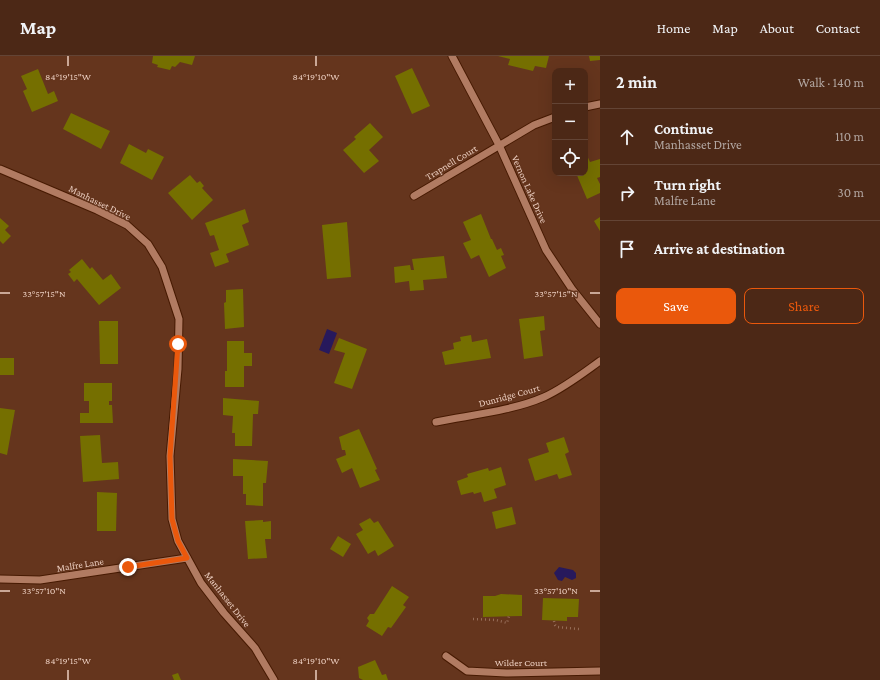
<!DOCTYPE html>
<html lang="en">
<head>
<meta charset="utf-8">
<style>
	:root { --surface:#4c2816; --page:#563423; --text:#f1f3f6; --muted:#b2a6a1; --line:#634435; --accent:#ea580c }
	body { margin:0; font-family:"Crimson Pro",serif; background:var(--page); color:var(--text) }
	.controls { position:absolute; right:12px; top:12px; display:grid; overflow:hidden; border-radius:8px; box-shadow:0 4px 16px #0002 }
	.controls button { width:36px; height:36px; display:grid; place-items:center; padding:0; border:0; border-bottom:1px solid var(--line); background:var(--surface); color:var(--text); font:20px sans-serif }
	.stop { position:absolute; width:12px; height:12px; margin:-9px; border:3px solid #ea580c; border-radius:50%; background:#fff }
	.stop.end { background:#ea580c; border-color:#fff; box-shadow:0 1px 4px #0008 }
	.list { margin:0; padding:0; list-style:none }
	h2 { display:flex; justify-content:space-between; align-items:center; height:52px; margin:0; padding:0 16px; font-size:17px }
	h2 small { font-size:13px; font-weight:400; color:var(--muted) }
	.list li { display:grid; grid-template-columns:26px 1fr auto; gap:12px; align-items:center; box-sizing:border-box; height:56px; padding:0 16px; border-top:1px solid var(--line) }
	.list b { display:block; font-size:15px; white-space:nowrap }
	.list p { margin:0; font-size:13px; white-space:nowrap; color:var(--muted) }
	.list em { font-size:13px; font-style:normal; color:var(--muted) }
	.actions { display:flex; gap:8px; padding:12px 16px }
	.actions a { flex:1; padding:9px 0; border:1px solid var(--accent); border-radius:8px; text-align:center; font-size:14px; color:var(--accent) }
	.actions .main { background:var(--accent); color:#fff }
	.icon { flex:none; width:22px; height:22px; fill:none; stroke:currentColor; stroke-width:2; stroke-linecap:round; stroke-linejoin:round }
	.map { position:relative; flex:none; width:600px; height:624px; overflow:hidden }
	header { display:flex; align-items:center; gap:24px; box-sizing:border-box; height:56px; padding:0 20px; background:var(--surface); border-bottom:1px solid var(--line) }
	header strong { font-size:19px }
	nav { display:flex; gap:22px; margin-inline-start:auto; font-size:14px }
	main { display:flex }
	aside { flex:1; background:var(--surface) }
	.map>svg:first-child { display:block }
	.water { fill:#27195c }
	.building { fill:#756f00 }
	.lines { fill:none; stroke-linecap:round; stroke-linejoin:round }
	.minor-casing { stroke:#471a02; stroke-width:9 }
	.path { stroke:#966d58; stroke-width:2.5; stroke-dasharray:1 3; stroke-linecap:butt }
	.minor { stroke:#b17b62; stroke-width:7 }
	.route { stroke:#ea580c; stroke-width:5 }
	.ticks { fill:none; stroke:#ebcdbf; stroke-width:1.5 }
	.labels { text-anchor:middle; stroke-width:3; stroke-linejoin:round; paint-order:stroke }
	.street-label { font-size:10px; fill:#ebcdbf; stroke:#65351d }
	.ticks-label { font-size:10px; text-anchor:middle; fill:#ebcdbf; stroke:#65351d; stroke-width:3; stroke-linejoin:round; paint-order:stroke }
</style>
</head>
<body>
<header>
<strong>Map</strong>
<nav><a>Home</a><a>Map</a><a>About</a><a>Contact</a></nav>
</header>
<main>
<div class="map">
<svg width="600" height="624" viewBox="0 0 600 624">
	<rect width="100%" height="100%" fill="#65351d"/>
	<g class="water">
		<polygon points="327,273 337,277 329,298 319,294"/>
		<polygon points="559,511 573,514 576,517 576,522 572,524 565,521 562,525 558,524 554,517"/>
	</g>
	<g class="building">
		<polygon points="153,0 195,0 192,9 180,6 175,11 172,10 170,14 157,11 158,9 152,7"/>
		<polygon points="498,0 549,0 546,12 535,10 533,15 508,9 510,3"/>
		<polygon points="589,0 600,0 600,4 590,5"/>
		<polygon points="412,12 430,50 412,58 395,20"/>
		<polygon points="38,13 48,38 54,35 58,45 32,56 23,35 27,33 21,20"/>
		<polygon points="71,57 110,75 101,93 63,73"/>
		<polygon points="370,67 383,81 369,94 379,105 364,117 343,94 356,83 354,81"/>
		<polygon points="129,88 146,97 148,93 164,101 152,124 120,107"/>
		<polygon points="585,95 590,106 600,103 600,121 597,122 600,128 600,137 587,143 576,117 585,117"/>
		<polygon points="190,119 197,127 200,125 204,130 202,132 213,144 192,164 168,137"/>
		<polygon points="245,153 249,166 242,169 249,189 226,198 229,206 215,211 210,197 219,194 214,179 210,180 205,167"/>
		<polygon points="481,158 491,183 492,183 497,194 501,192 504,199 501,200 506,212 489,221 479,199 471,203 463,187 471,184 463,166"/>
		<polygon points="600,161 600,175 594,165"/>
		<polygon points="0,162 9,170 5,174 11,180 3,188 0,185"/>
		<polygon points="347,166 351,221 327,223 322,169"/>
		<polygon points="444,200 447,222 423,224 424,234 410,235 409,225 395,227 394,211 410,209 411,214 414,214 412,203"/>
		<polygon points="82,203 90,213 92,211 103,224 111,218 121,232 99,249 77,223 74,226 68,218 71,216 69,214"/>
		<polygon points="243,233 244,271 225,273 224,247 226,246 226,234"/>
		<polygon points="544,260 545,274 540,275 543,300 524,303 519,263"/>
		<polygon points="99,265 118,265 118,308 100,308"/>
		<polygon points="471,279 472,286 487,283 491,302 445,309 442,296 454,293 453,287 461,285 460,281"/>
		<polygon points="339,282 367,293 352,333 334,327 345,297 334,294"/>
		<polygon points="227,285 244,285 244,297 252,297 252,310 244,310 244,331 225,331 225,315 227,315"/>
		<rect x="0" y="302" width="14" height="17"/>
		<polygon points="84,327 112,327 112,345 109,345 109,349 112,349 113,367 80,367 80,357 89,357 89,345 84,345"/>
		<polygon points="223,342 259,345 258,358 253,358 252,390 235,390 235,377 232,377 233,360 223,359"/>
		<polygon points="0,352 15,354 7,399 0,397"/>
		<polygon points="359,373 377,413 375,414 380,424 360,432 352,412 342,417 336,403 346,399 345,394 342,394 339,381"/>
		<polygon points="100,379 102,407 118,406 119,423 83,426 80,380"/>
		<polygon points="564,381 569,396 565,398 572,419 559,423 557,418 535,425 528,403 549,396 546,387"/>
		<polygon points="233,403 268,405 266,427 263,427 263,450 246,449 246,438 243,438 243,420 233,420"/>
		<polygon points="501,411 506,429 494,433 497,442 484,446 481,436 474,438 473,436 461,439 457,425 468,421 467,418 488,412 489,415"/>
		<polygon points="97,436 117,437 116,475 97,475"/>
		<polygon points="512,451 516,468 496,473 492,456"/>
		<polygon points="370,462 374,467 378,465 394,490 378,500 375,494 368,498 356,478 363,474 359,468"/>
		<polygon points="263,464 263,466 271,465 271,483 265,483 267,502 248,503 245,465"/>
		<polygon points="338,480 351,488 343,501 330,493"/>
		<polygon points="392,530 409,541 403,549 406,551 391,572 388,571 382,580 366,570 369,565 367,562 370,558 374,558"/>
		<polygon points="501,538 522,539 522,560 483,561 483,540 495,540"/>
		<polygon points="543,542 579,543 578,561 567,561 567,565 542,564"/>
		<polygon points="375,604 382,619 386,618 388,624 363,624 359,622 358,611"/>
		<polygon points="178,617 181,624 174,624 172,619"/>
	</g>
	<g class="lines">
		<g class="minor-casing">
			<g id="minor">
				<polyline points="452,0 499,89 546,194 572,233 600,268"/>
				<polyline points="585,51 600,48"/>
				<polyline points="0,113 97,154 127,169 148,188 162,211 179,263 178,313 170,400 172,463 178,485 201,527 224,557 255,592 274,624"/>
				<polyline points="414,140 534,69 555,61"/>
				<path d="M436,366C470,359 512,355 544,341C564,332 582,318 600,305"/>
				<polyline points="0,523 40,524 187,502"/>
				<polyline points="446,600 467,615 506,617 600,615"/>
			</g>
		</g>
		<g class="path">
			<polyline points="473,563 496,564 507,567 509,560"/>
			<polyline points="554,565 555,569 557,571 579,573"/>
		</g>
		<use href="#minor" class="minor"/>
	</g>
	<g class="lines">
		<polyline class="route" points="128,511 187,502 178,485 172,463 170,400 178,288"/>
	</g>
	<path class="ticks" d="M68,0V10M316,0V10M0,237H10M590,237H600M0,535H10M590,535H600M68,614V624M316,614V624"/>
	<g class="labels">
		<g class="street-label">
			<text transform="translate(451 106) rotate(-31)" y="4">Trapnell Court</text>
			<text transform="translate(530 133) rotate(66)" y="4">Vernon Lake Drive</text>
			<text transform="translate(100 146) rotate(26)" y="4">Manhasset Drive</text>
			<text transform="translate(509 339) rotate(-15)" y="4">Dunridge Court</text>
			<text transform="translate(80 508) rotate(-9)" y="4">Malfre Lane</text>
			<text transform="translate(228 543) rotate(52)" y="4">Manhasset Drive</text>
			<text x="521" y="610">Wilder Court</text>
		</g>
	</g>
	<g class="ticks-label">
		<text x="68" y="24">84°19'15"W</text>
		<text x="316" y="24">84°19'10"W</text>
		<text x="44" y="241">33°57'15"N</text>
		<text x="556" y="241">33°57'15"N</text>
		<text x="44" y="538">33°57'10"N</text>
		<text x="556" y="538">33°57'10"N</text>
		<text x="68" y="608">84°19'15"W</text>
		<text x="316" y="608">84°19'10"W</text>
	</g>
</svg>
<div class="controls">
<button>+</button>
<button>−</button>
<button><svg class="icon" aria-label="locate" viewBox="0 0 24 24"><circle cx="12" cy="12" r="6"/><path d="M12 2v4M12 18v4M2 12h4M18 12h4"/></svg></button>
</div>
<div class="stop" style="left:178px;top:288px"></div>
<div class="stop end" style="left:128px;top:511px"></div>
</div>
<aside>
<h2>2 min<small>Walk · 140 m</small></h2>
<ul class="list">
<li><svg class="icon" aria-label="ahead" viewBox="0 0 24 24"><path d="M12 20V5M6 11l6-6 6 6"/></svg><div><b>Continue</b><p>Manhasset Drive</p></div><em>110 m</em></li>
<li><svg class="icon" aria-label="right" viewBox="0 0 24 24"><path d="M7 20v-9h11M14 6l5 5-5 5"/></svg><div><b>Turn right</b><p>Malfre Lane</p></div><em>30 m</em></li>
<li><svg class="icon" aria-label="arrive" viewBox="0 0 24 24"><path d="M6 21V4h12l-3 4 3 4H6"/></svg><div><b>Arrive at destination</b></div></li>
</ul>
<div class="actions"><a class="main">Save</a><a>Share</a></div>
</aside>
</main>
</body>
</html>
